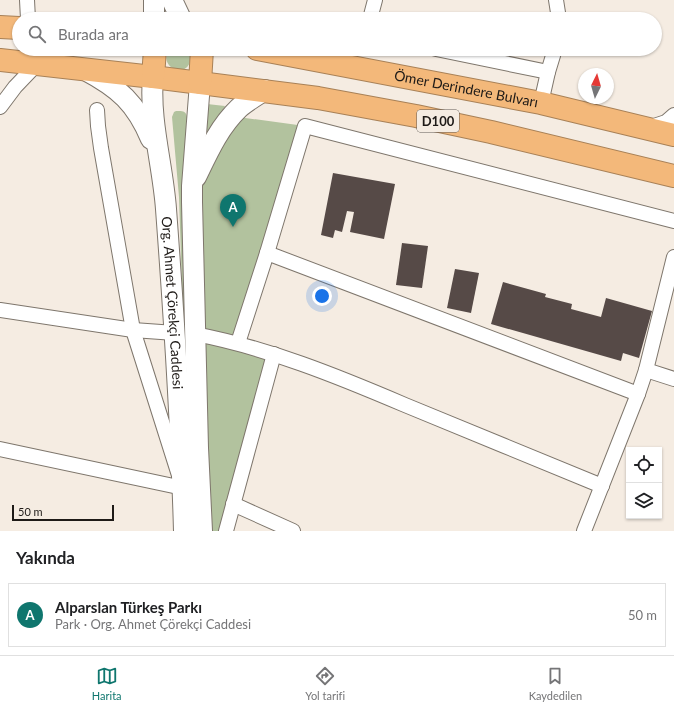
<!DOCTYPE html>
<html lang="tr">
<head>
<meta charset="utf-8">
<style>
	:root { --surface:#fff; --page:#f2f2f2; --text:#202124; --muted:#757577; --line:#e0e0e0; --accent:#0f766e }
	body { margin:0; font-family:Lato,sans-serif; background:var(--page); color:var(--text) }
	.controls { position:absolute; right:12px; bottom:12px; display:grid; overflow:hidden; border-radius:0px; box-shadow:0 1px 3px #0004 }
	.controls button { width:36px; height:36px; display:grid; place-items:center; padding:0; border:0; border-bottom:1px solid var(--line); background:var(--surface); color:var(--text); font:20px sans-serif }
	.compass { position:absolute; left:578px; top:68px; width:36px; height:36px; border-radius:50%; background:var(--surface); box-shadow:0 1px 3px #0004; rotate:5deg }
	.scale { position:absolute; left:12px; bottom:10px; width:102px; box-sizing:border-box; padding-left:4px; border:2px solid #1e1a17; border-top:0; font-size:11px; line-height:14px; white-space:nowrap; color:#1e1a17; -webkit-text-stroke:3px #f5ece2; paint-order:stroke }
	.you { position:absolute; left:322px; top:296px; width:14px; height:14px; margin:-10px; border:3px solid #fff; border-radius:50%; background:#1a73e8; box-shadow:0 0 0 6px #1a73e833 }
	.badge { display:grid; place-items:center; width:26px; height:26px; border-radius:50%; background:var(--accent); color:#fff; font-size:13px; font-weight:700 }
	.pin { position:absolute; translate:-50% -33px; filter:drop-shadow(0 1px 2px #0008) }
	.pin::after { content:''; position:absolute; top:21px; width:14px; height:12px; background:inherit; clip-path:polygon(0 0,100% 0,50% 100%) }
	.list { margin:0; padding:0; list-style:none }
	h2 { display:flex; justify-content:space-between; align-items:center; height:52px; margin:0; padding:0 16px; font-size:17px }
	h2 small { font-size:13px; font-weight:400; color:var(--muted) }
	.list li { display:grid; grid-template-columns:26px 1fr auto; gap:12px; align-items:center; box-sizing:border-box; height:64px; margin:0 8px 8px; padding:0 8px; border:1px solid var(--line); border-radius:0px }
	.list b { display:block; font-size:15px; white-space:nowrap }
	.list p { margin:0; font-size:13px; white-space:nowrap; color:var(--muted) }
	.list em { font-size:13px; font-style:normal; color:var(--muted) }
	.icon { flex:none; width:22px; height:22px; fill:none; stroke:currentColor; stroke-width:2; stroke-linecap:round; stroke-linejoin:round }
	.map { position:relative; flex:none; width:674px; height:531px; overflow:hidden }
	.search { position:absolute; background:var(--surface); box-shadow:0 1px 3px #0004; left:12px; right:12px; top:12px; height:44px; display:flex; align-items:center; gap:10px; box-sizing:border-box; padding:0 14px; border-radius:22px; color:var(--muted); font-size:15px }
	.sheet { height:124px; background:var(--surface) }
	nav { display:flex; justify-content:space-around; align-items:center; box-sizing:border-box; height:56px; border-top:1px solid var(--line); background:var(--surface); font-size:11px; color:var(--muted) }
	nav a { display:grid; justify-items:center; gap:2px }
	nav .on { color:var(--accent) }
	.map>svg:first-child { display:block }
	.green { fill:#b2c29e }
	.building { fill:#564a47 }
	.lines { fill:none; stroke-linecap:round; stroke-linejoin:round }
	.street-casing { stroke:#7e766c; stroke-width:16 }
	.secondary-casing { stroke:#7e766c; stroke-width:22 }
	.highway-casing { stroke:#a88157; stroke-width:24 }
	.street { stroke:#fff; stroke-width:14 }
	.secondary { stroke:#fff; stroke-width:20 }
	.highway { stroke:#f3b87a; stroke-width:22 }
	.labels { text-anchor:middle; stroke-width:4; stroke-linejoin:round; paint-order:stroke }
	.shield { fill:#f5ece2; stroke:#5e5954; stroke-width:1 }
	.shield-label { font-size:13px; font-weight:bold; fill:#1e1a17 }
	.street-label { font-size:14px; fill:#1e1a17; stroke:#f5ece2 }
</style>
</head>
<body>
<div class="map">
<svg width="674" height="531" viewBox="0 0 674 531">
	<rect width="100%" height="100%" fill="#f5ece2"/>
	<g class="green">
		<path d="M170,49H188C191,53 191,56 190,61C187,79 156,67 170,49Z"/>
		<polygon points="207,104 225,106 204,145"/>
		<path d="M176,111C181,111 186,110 187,117L183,197L190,531L179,197L172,117L174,112Z"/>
		<polygon points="231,116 305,126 238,343 274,354 226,531 202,531 192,202"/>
	</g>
	<g class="building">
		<polygon points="333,173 395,184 384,239 350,232 354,212 347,211 342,232 335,230 333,238 321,235"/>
		<polygon points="402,243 428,246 422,288 396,285"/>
		<polygon points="455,269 479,273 471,313 447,308"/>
		<polygon points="503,282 546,294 545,297 572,304 571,309 601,317 606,298 652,311 639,358 623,353 621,361 491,324"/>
	</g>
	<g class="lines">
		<g class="street-casing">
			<g id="street">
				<polyline points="27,0 28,19"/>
				<polyline points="556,0 559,19"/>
				<polyline points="370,19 375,0"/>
				<polyline points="436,49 548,72"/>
				<polyline points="541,103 548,72 555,49"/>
				<polyline points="0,107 15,87 37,64"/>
				<polyline points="648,128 666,122 674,115"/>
				<polyline points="267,253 638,394"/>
				<polyline points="0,310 133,330 175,333"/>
				<path d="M195,334C268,348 337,376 405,405C471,432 536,459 602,486"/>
				<polyline points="238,343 267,253 305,126 674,221"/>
				<polyline points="646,370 674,379"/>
				<polyline points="0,449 183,488 133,330 101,148 98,126 97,110"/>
				<polyline points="233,504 293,531"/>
				<polyline points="226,531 274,354"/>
				<polyline points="584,531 638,394 646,370 674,257"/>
			</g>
		</g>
		<g class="secondary-casing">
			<g id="secondary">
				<polyline points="154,0 154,19"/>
				<polyline points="172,0 181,19"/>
				<path d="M85,70C119,88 136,103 151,139"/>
				<path id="s1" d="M153,77C149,120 163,166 166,209C174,316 181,424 184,531"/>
				<polyline points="200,83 192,186 192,202 198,448 202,531"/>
				<path d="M196,177C208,152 219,127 239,108C247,101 256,96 265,90"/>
			</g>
		</g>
		<g class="highway-casing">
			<g id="highway">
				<polyline points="0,27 19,28"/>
				<path id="s2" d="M257,49L541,103L674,135"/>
				<polyline points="0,60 153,77 318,98 416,116 491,132 674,176"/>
				<polyline points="153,77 155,49"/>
				<polyline points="200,83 202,49"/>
			</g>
		</g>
		<use href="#street" class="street"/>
		<use href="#secondary" class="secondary"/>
		<use href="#highway" class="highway"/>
	</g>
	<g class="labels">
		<rect class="shield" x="417" y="110" width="42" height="22" rx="3"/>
		<g class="shield-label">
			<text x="438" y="126">D100</text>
		</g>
		<g class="street-label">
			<text dy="5" stroke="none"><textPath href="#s2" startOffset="213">Ömer Derindere Bulvarı</textPath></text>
			<text dy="5" stroke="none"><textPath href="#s1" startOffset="227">Org. Ahmet Çörekçi Caddesi</textPath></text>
		</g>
	</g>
</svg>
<div class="controls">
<button><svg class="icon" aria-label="locate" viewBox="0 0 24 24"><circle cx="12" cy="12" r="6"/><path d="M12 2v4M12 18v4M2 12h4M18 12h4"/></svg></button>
<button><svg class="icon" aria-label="layers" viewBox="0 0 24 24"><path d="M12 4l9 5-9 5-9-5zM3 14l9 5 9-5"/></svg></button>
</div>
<svg class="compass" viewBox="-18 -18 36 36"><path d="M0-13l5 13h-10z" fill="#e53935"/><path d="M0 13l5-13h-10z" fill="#757577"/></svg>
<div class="scale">50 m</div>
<div class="you"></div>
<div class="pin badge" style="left:233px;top:227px">A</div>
<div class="search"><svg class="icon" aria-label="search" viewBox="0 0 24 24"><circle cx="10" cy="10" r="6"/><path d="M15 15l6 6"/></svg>Burada ara</div>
</div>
<section class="sheet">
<h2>Yakında<small></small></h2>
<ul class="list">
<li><span class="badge">A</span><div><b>Alparslan Türkeş Parkı</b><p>Park · Org. Ahmet Çörekçi Caddesi</p></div><em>50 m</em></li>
</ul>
</section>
<nav>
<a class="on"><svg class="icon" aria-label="map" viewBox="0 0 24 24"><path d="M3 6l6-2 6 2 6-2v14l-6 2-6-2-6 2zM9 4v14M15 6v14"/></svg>Harita</a>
<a><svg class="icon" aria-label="directions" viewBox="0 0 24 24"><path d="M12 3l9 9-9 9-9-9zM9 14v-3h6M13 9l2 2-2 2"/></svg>Yol tarifi</a>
<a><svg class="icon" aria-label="saved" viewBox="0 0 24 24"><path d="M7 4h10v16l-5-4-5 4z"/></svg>Kaydedilen</a>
</nav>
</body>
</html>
